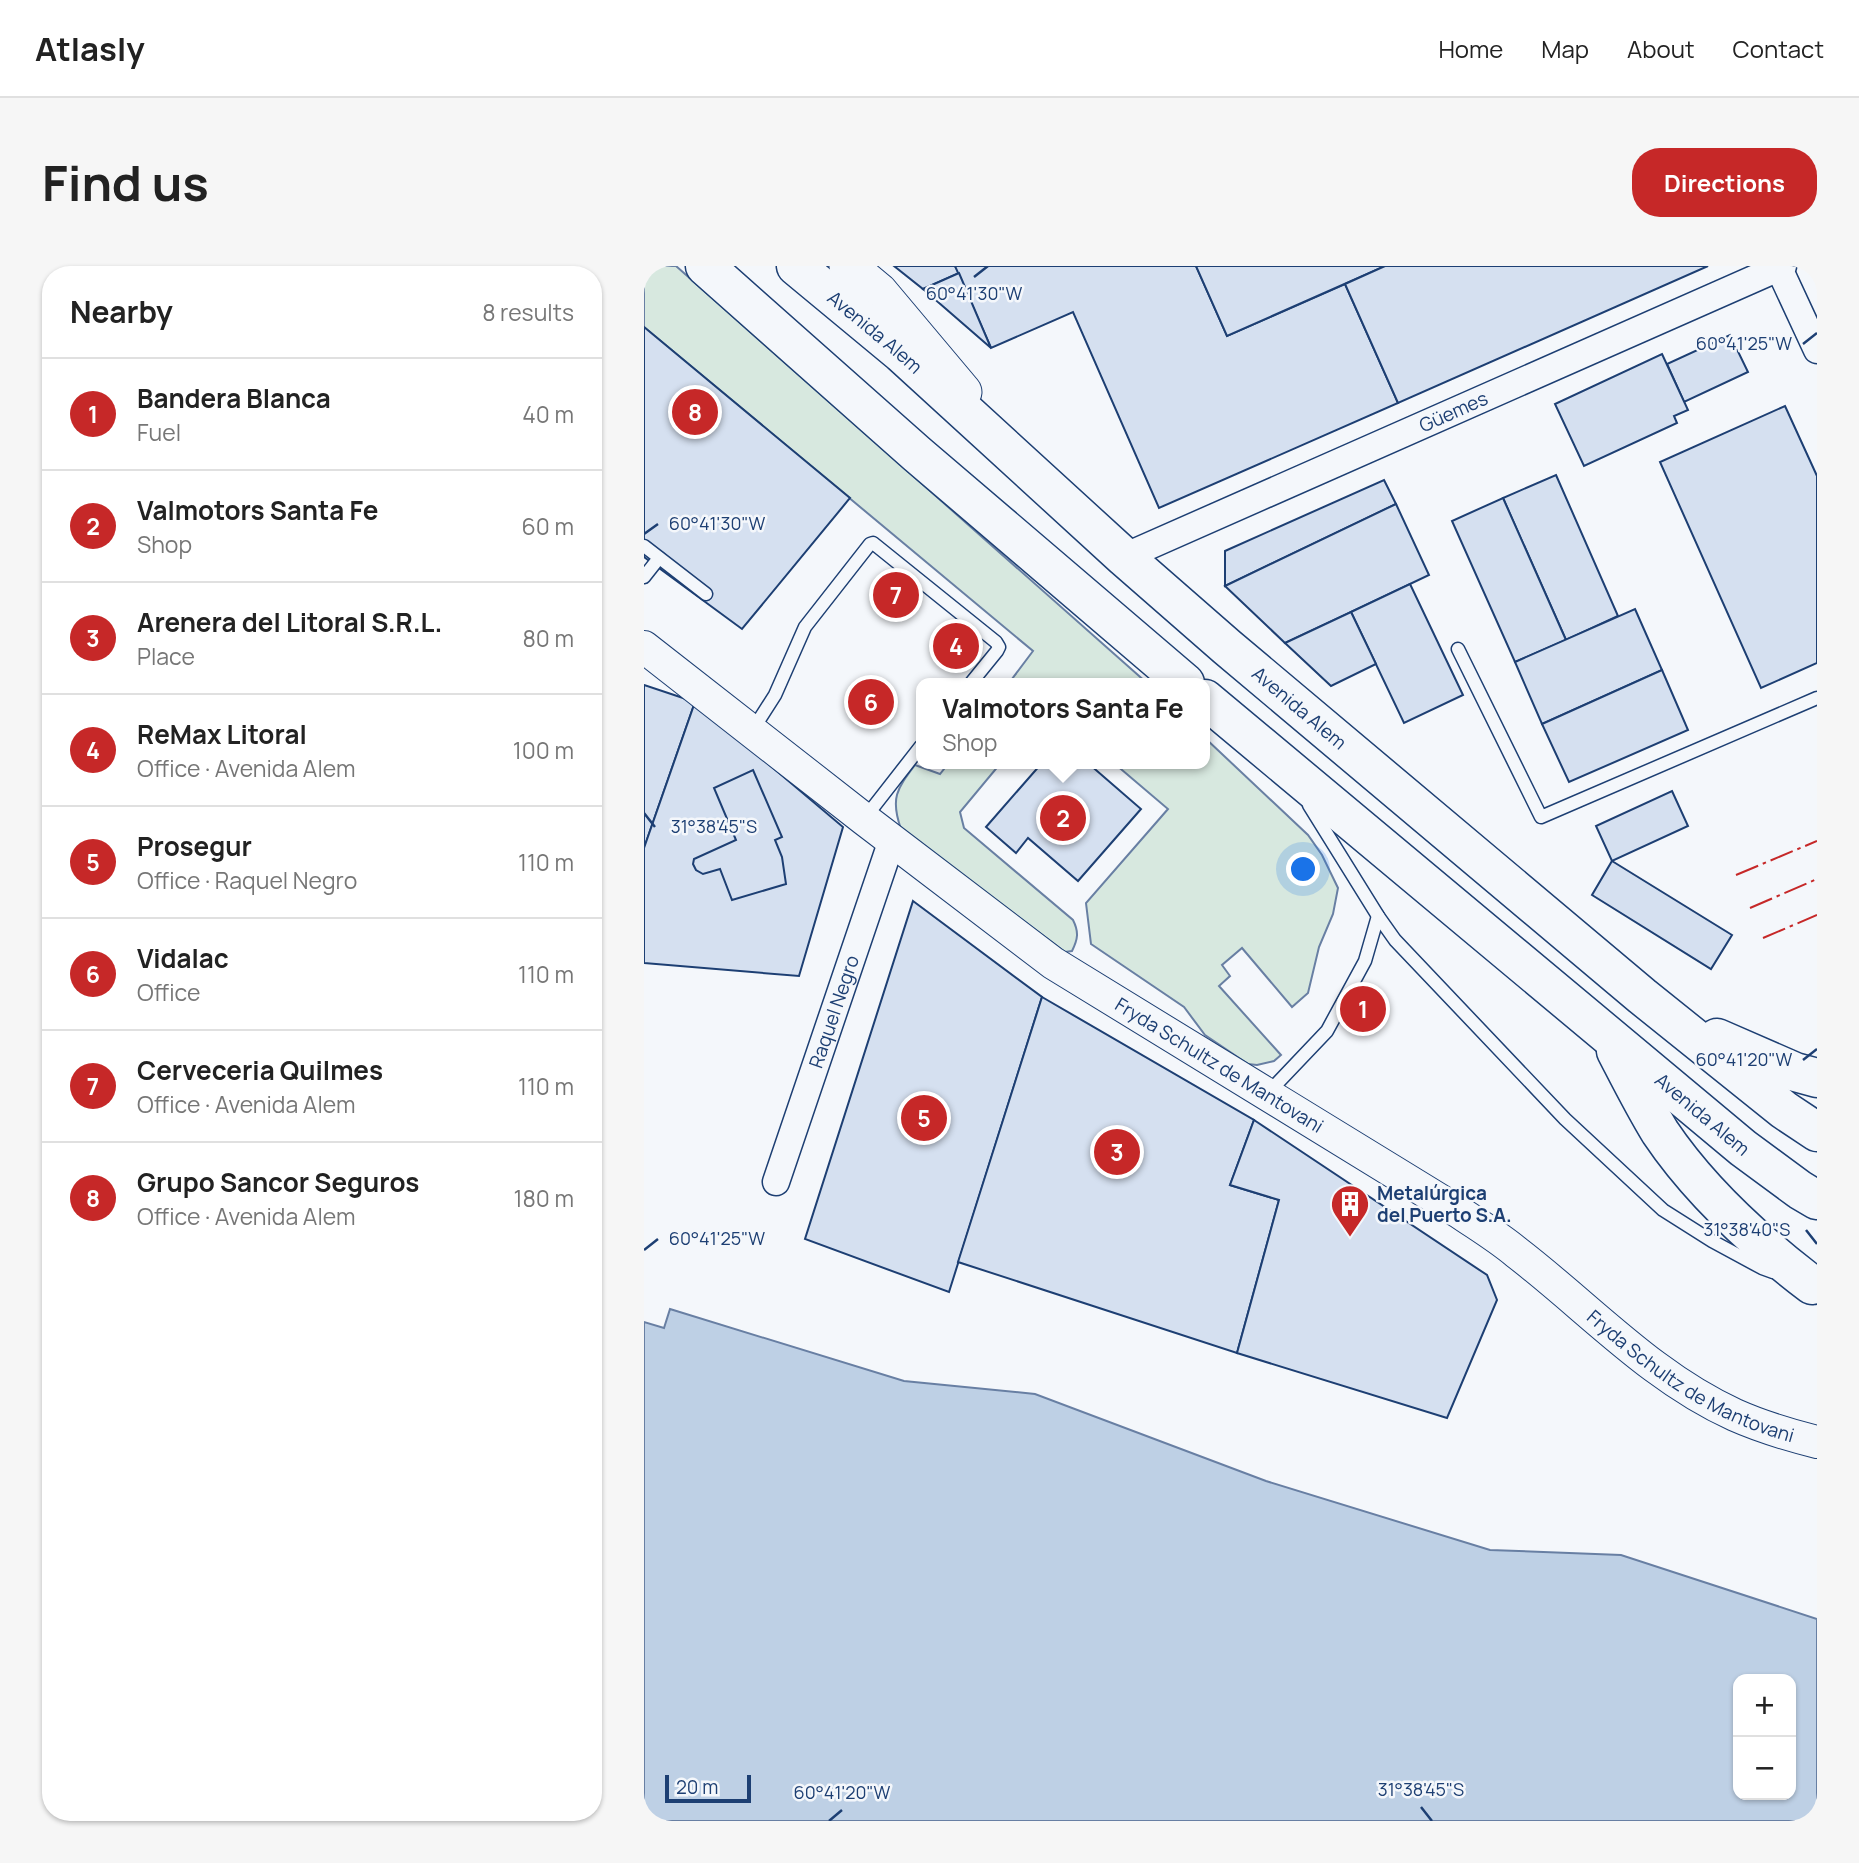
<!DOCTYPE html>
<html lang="en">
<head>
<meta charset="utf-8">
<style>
	:root { --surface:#fff; --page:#f6f6f6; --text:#222; --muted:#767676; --line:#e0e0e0; --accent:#c62828 }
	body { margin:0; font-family:Manrope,sans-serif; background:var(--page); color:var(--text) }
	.controls { position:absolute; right:21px; bottom:21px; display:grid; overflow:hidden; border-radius:14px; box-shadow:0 2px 5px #0004 }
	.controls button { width:63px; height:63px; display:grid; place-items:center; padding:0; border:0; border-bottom:2px solid var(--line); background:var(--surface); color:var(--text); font:35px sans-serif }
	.scale { position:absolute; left:21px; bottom:18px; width:86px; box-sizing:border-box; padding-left:7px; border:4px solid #1d3f73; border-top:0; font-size:19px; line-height:24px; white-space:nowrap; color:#1d3f73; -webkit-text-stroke:5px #f4f7fb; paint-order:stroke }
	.you { position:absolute; left:660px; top:604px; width:24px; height:24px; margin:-18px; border:5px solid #fff; border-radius:50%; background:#1a73e8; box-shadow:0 0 0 10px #1a73e833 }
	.badge { display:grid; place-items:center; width:46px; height:46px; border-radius:50%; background:var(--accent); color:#fff; font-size:23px; font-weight:700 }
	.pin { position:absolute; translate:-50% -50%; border:4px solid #fff; box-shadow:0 2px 7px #0006 }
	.popup { position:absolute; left:272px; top:412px; width:294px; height:91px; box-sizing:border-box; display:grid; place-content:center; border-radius:14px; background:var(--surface); filter:drop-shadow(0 2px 5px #0005); font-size:23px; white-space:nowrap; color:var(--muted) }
	.popup b { font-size:26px; color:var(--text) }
	.popup::after { content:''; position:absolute; left:50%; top:100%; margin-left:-14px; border:14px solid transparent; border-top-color:var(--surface) }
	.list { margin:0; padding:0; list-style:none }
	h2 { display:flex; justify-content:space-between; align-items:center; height:91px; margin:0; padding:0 28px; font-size:30px }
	h2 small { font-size:23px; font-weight:400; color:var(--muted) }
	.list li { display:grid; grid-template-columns:46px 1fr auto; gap:21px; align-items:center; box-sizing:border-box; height:112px; padding:0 28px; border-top:2px solid var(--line) }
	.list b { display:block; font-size:26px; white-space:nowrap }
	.list p { margin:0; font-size:23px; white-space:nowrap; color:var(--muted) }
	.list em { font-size:23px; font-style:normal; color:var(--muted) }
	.map { position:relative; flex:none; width:1173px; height:1555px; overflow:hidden; border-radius:28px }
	header { display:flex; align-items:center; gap:42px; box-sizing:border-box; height:98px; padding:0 35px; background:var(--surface); border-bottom:2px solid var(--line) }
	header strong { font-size:33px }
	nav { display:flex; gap:38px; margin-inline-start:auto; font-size:24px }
	.intro { display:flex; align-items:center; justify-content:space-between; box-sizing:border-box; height:168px; padding:0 42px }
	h1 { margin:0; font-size:49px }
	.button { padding:18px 32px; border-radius:28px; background:var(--accent); color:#fff; font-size:24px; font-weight:700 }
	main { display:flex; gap:42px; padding:0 42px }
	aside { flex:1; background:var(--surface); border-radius:28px; box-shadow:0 2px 5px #0004 }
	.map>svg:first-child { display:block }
	.green { fill:#d7e8df; stroke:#687fa3; stroke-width:2 }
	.water { fill:#bed0e5; stroke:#687fa3; stroke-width:2; fill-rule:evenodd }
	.building { fill:#d5e0f0; stroke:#1d3f73; stroke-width:2 }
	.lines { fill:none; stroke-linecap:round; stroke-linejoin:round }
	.service-casing { stroke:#1d3f73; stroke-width:15 }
	.minor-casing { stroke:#1d3f73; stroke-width:29 }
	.tertiary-casing { stroke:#1d3f73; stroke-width:34 }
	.secondary-casing { stroke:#1d3f73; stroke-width:39 }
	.trunk-casing { stroke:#1d3f73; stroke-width:41 }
	.service { stroke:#f4f7fb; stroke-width:12 }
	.minor { stroke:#f4f7fb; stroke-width:26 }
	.tertiary { stroke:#f4f7fb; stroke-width:32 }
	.secondary { stroke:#f4f7fb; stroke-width:37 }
	.trunk { stroke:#f4f7fb; stroke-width:38 }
	.power { stroke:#c62828; stroke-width:2; stroke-dasharray:24 5 3.5 5; stroke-linecap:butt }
	.ticks { fill:none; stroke:#1d3f73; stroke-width:2.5 }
	.labels { text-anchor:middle; stroke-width:5; stroke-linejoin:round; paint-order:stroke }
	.street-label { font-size:19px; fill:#1d3f73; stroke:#f4f7fb }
	.poi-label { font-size:19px; font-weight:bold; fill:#1d3f73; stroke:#f4f7fb; text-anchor:start }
	.ticks-label { font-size:18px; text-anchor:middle; fill:#1d3f73; stroke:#f4f7fb; stroke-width:5; stroke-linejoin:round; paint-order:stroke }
</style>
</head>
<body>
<header>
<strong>Atlasly</strong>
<nav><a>Home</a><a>Map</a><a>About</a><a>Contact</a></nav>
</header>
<div class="intro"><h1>Find us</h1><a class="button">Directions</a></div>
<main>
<aside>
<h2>Nearby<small>8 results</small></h2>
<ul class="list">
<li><span class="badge">1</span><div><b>Bandera Blanca</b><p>Fuel</p></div><em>40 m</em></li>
<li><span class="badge">2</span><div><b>Valmotors Santa Fe</b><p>Shop</p></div><em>60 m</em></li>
<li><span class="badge">3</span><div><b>Arenera del Litoral S.R.L.</b><p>Place</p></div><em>80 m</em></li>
<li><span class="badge">4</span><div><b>ReMax Litoral</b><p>Office · Avenida Alem</p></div><em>100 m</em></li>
<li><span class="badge">5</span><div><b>Prosegur</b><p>Office · Raquel Negro</p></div><em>110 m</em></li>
<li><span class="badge">6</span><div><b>Vidalac</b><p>Office</p></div><em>110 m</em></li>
<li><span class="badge">7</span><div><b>Cerveceria Quilmes</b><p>Office · Avenida Alem</p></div><em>110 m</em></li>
<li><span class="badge">8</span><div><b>Grupo Sancor Seguros</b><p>Office · Avenida Alem</p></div><em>180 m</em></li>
</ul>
</aside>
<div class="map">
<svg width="1173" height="1555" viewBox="0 0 1173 1555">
	<rect width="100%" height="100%" fill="#f4f7fb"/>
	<g class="green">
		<polygon points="0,0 32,0 503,417 365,417 389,385 0,61"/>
		<polygon points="561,472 664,569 678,589 694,622 689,648 675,681 664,727 648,741 598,682 578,699 586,710 575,720 637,789 630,795 613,799 604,798 561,769 540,741 447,678 442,637 524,543 471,498 561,498"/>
		<path d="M304,498H356L316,546L320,562L429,654C435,666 434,673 428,685L421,686L257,563C246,532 253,523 271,499L296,508Z"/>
	</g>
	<path class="water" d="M26,1043L260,1115L391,1128L622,1215L846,1284L977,1289L1173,1353V1555H0V1056L20,1062ZM1094,1413H1147V1529H1094Z"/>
	<g class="building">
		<polygon points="250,0 311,0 315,7 279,23"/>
		<polygon points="311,0 552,0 583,70 701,18 754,137 515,242 429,46 347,82"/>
		<polygon points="552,0 741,0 583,70"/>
		<polygon points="741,0 1064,0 754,137 701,18"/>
		<polygon points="315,7 347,82 279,23"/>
		<polygon points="0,61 206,232 98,363 0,291"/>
		<polygon points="1086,69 1104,106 1040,136 1023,98"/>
		<polygon points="1018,88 1044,144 1030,150 1033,157 940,200 911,138"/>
		<polygon points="1141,140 1173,210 1173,397 1117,422 1016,196"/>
		<polygon points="912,209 974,350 922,374 859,232"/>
		<polygon points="740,214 752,238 581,320 581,285"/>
		<polygon points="859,232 922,374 871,396 808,255"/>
		<polygon points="752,238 785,309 707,346 641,377 581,320"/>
		<polygon points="766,318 819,429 760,457 707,346"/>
		<polygon points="991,343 1018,404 898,458 871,396"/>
		<polygon points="707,346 732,398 687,420 641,377"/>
		<polygon points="1018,404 1044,464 925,516 898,458"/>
		<polygon points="0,419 51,436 0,582"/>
		<polygon points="51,436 199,561 155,710 0,697 0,582"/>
		<polygon points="397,498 445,498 497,543 434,615 384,572 372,587 342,561"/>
		<polygon points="109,504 138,571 131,574 138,591 142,618 88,634 76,603 59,608 52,604 49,598 50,593 92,574 70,522"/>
		<polygon points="1028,525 1044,560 968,595 952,560"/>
		<polygon points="968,595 1088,669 1067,703 948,629"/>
		<polygon points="269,635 398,731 305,1026 161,973"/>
		<polygon points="398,731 610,854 586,919 635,934 593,1087 314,996"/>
		<polygon points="610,854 843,1009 853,1034 803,1152 593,1087 635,934 586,919"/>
	</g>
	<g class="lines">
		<g class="service-casing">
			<g id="service">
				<polyline points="0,280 62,328"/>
				<polyline points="0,311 15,292"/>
				<polyline points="814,383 897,551 1173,432"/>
				<polyline points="108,465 131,429 161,361 226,278 229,277 352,376 355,381 353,385 327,417"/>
				<polyline points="665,539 734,650 751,674 921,853 1019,944 1068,975 1118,1002 1129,1006"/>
				<polyline points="220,553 277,480"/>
				<polyline points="623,828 683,765 721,695 734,650"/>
			</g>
		</g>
		<g class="minor-casing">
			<g id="minor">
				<polyline points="1134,0 1173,84"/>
				<path id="s1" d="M480,291L1139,0"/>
				<path id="s2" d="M132,916L248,574"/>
			</g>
		</g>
		<g class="tertiary-casing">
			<g id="tertiary">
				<path id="s3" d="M0,381L220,553L409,697L815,946C834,959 854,971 872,986C945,1042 1007,1111 1091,1149C1118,1161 1145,1169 1173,1176"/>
			</g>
		</g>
		<g class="secondary-casing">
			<polyline id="secondary" points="204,0 235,26 319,126"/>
		</g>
		<g class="trunk-casing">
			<g id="trunk">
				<polyline points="61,0 273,188 541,417"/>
				<path id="s4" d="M152,0L257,87L480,291L583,381L998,730L1140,844L1173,866"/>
				<path id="s5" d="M561,433L1099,882L1156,924L1173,934"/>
				<polyline points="1073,772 1151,806 1173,812"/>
				<path d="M972,785C986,812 1000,840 1016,866C1055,924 1113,977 1168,1019"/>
			</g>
		</g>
		<use href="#service" class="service"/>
		<use href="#minor" class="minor"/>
		<use href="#tertiary" class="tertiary"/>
		<use href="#secondary" class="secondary"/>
		<use href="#trunk" class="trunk"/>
		<g class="power">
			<polyline points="1092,609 1173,575"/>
			<polyline points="1106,642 1173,613"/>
			<polyline points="1119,672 1173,649"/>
		</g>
	</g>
	<path class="ticks" d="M330,11L344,0M1159,78L1173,67M0,268L14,258M0,547L11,561M1159,794L1173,783M1162,964L1173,978M0,984L14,973M777,1541L788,1555M185,1555L198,1544"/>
	<defs>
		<g id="building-pin" transform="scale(2.0125)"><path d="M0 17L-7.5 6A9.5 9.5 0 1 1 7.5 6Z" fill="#c62828" stroke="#f4f7fb"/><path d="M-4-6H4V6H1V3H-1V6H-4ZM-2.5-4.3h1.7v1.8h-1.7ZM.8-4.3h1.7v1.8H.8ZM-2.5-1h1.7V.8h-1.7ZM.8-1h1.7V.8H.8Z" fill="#fff"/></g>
	</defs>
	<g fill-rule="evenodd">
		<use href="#building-pin" x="706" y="938"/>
	</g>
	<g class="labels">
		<g class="street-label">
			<text dy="7" stroke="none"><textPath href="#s4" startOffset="103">Avenida Alem</textPath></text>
			<text dy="7" stroke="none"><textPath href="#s1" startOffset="360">Güemes</textPath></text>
			<text dy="7" stroke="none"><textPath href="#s4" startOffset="670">Avenida Alem</textPath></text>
			<text dy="7" stroke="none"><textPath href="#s2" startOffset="180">Raquel Negro</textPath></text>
			<text dy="7" stroke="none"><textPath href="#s3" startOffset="712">Fryda Schultz de Mantovani</textPath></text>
			<text dy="7" stroke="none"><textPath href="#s5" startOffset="648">Avenida Alem</textPath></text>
			<text dy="7" stroke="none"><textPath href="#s3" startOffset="1279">Fryda Schultz de Mantovani</textPath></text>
		</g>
		<g class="poi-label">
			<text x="733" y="934">Metalúrgica<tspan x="733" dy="22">del Puerto S.A.</tspan></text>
		</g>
	</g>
	<g class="ticks-label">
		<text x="330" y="34">60°41'30"W</text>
		<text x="1100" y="84">60°41'25"W</text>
		<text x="73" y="264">60°41'30"W</text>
		<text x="70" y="567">31°38'45"S</text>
		<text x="1100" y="800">60°41'20"W</text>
		<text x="1103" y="970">31°38'40"S</text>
		<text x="73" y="979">60°41'25"W</text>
		<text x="777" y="1530">31°38'45"S</text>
		<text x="198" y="1533">60°41'20"W</text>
	</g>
</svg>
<div class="controls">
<button>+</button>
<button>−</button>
</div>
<div class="scale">20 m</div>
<div class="you"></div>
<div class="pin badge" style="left:719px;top:743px">1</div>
<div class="pin badge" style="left:419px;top:552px">2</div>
<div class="popup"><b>Valmotors Santa Fe</b>Shop</div>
<div class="pin badge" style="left:473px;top:886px">3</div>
<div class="pin badge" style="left:312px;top:380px">4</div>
<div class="pin badge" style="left:280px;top:852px">5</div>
<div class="pin badge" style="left:227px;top:436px">6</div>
<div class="pin badge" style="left:252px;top:329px">7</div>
<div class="pin badge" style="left:51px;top:146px">8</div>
</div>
</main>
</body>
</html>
